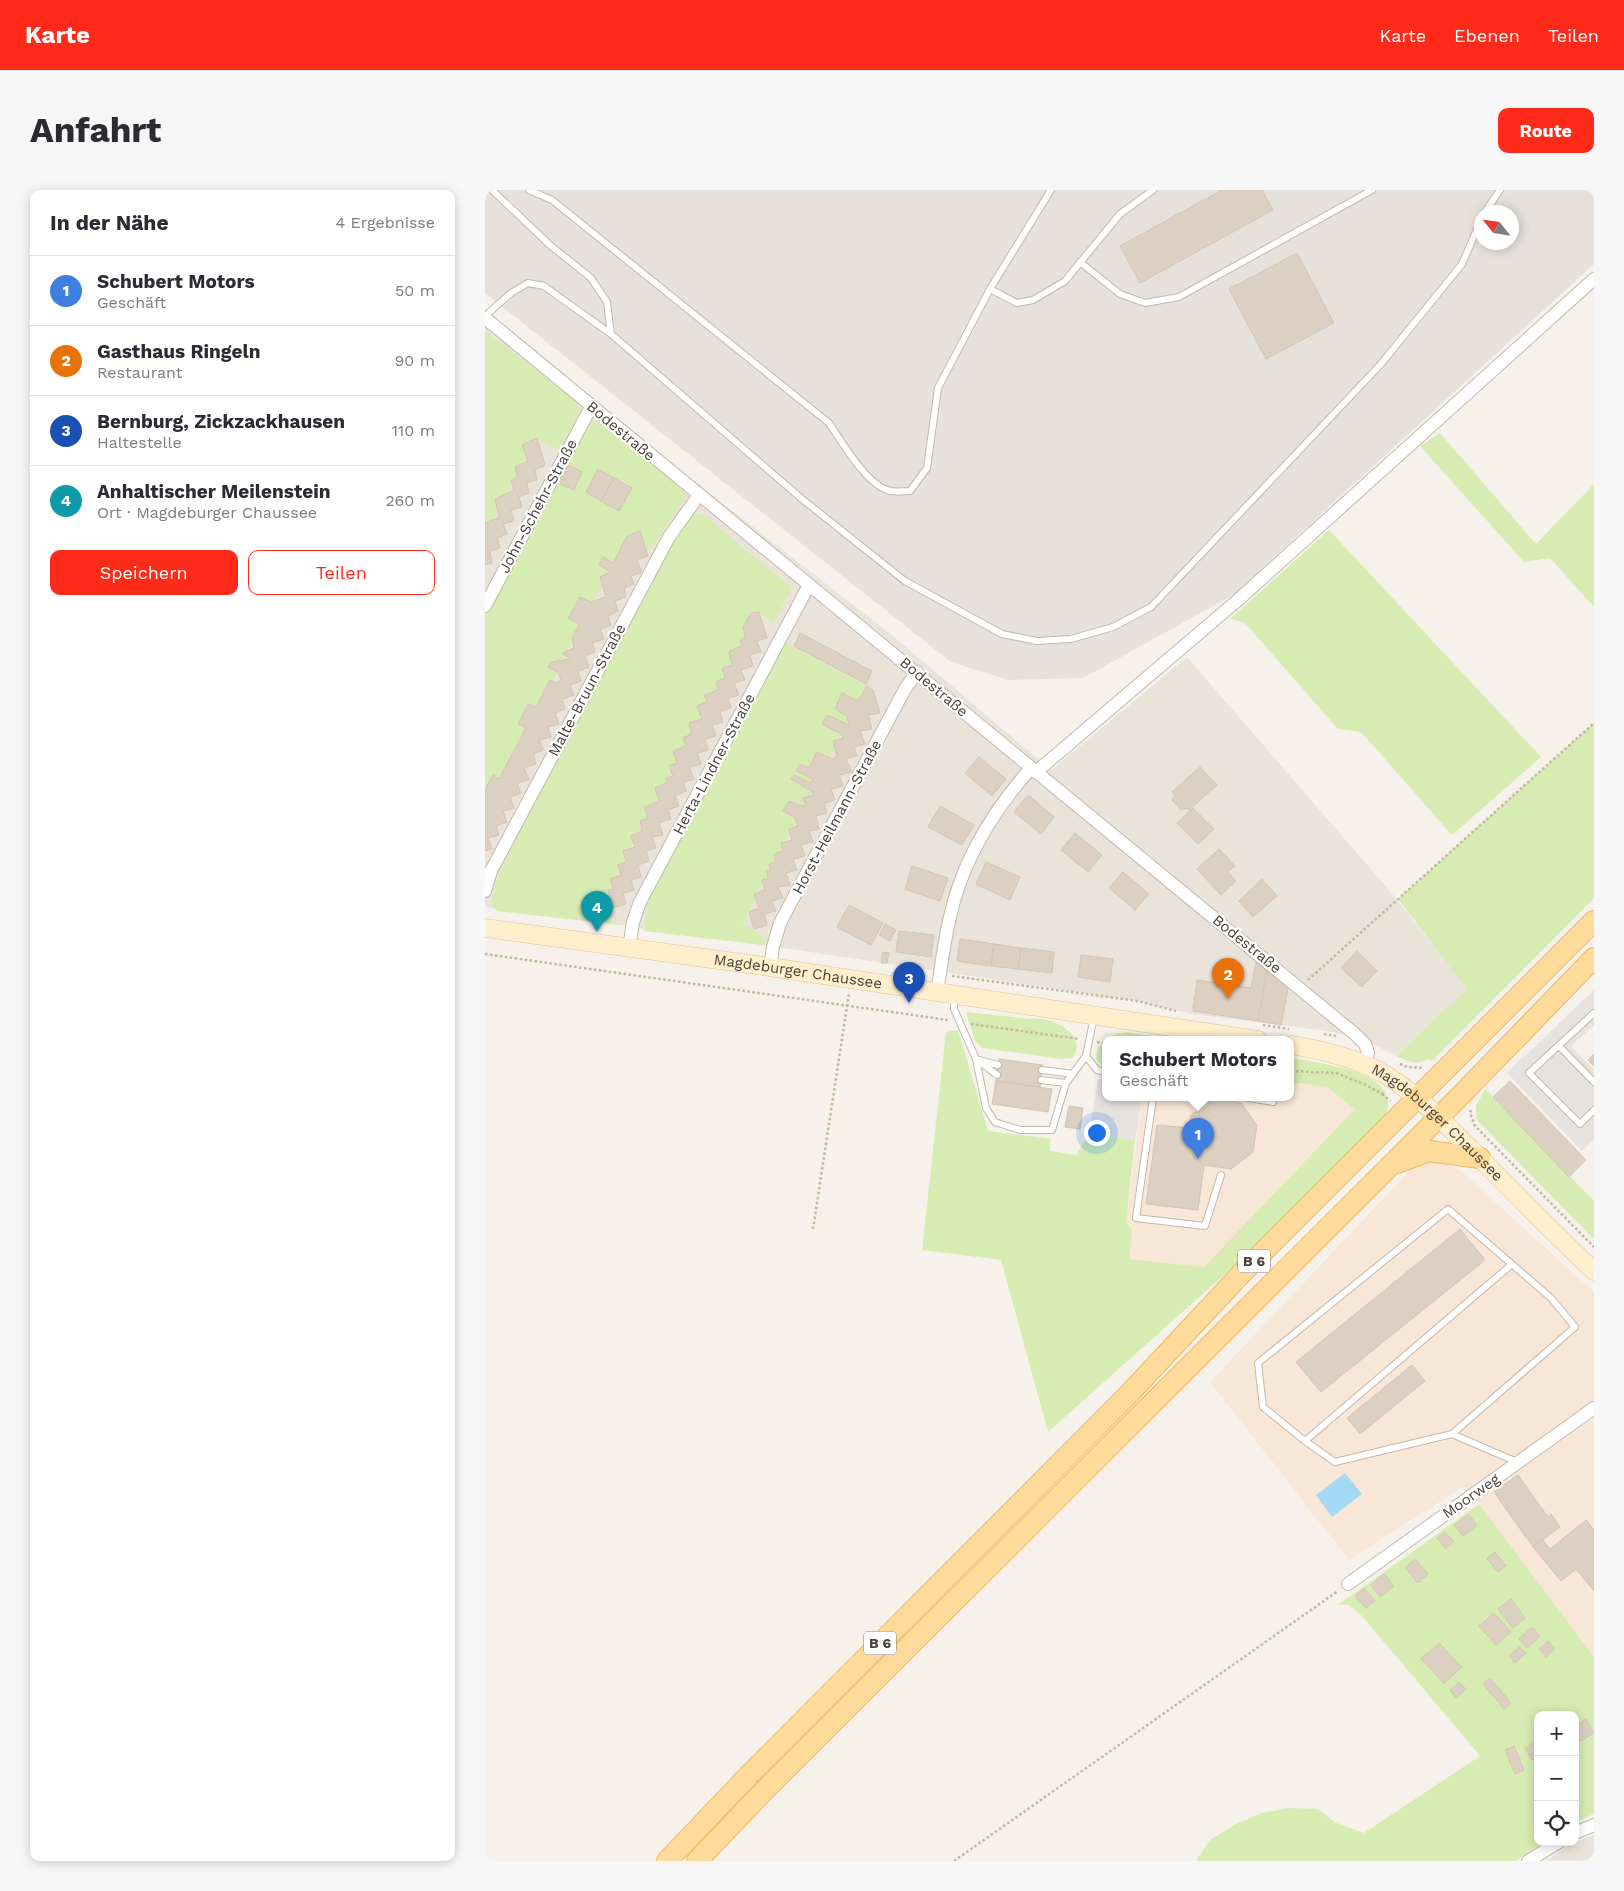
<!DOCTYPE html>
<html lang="de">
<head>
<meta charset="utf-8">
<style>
	:root { --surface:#fff; --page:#f7f7f7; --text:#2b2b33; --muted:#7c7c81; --line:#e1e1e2; --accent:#ff2a19 }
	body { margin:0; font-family:"Work Sans",sans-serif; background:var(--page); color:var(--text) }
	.controls { position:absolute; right:15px; bottom:15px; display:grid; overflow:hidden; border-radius:10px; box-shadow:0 2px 12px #0003 }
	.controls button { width:45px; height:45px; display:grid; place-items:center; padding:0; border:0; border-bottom:1px solid var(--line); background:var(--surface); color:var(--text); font:25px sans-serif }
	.compass { position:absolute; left:989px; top:15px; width:45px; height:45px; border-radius:50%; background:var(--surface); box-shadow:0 2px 12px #0003; rotate:300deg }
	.you { position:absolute; left:611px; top:942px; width:18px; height:18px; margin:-12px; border:4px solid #fff; border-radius:50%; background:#1a73e8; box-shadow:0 0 0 8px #1a73e833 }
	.badge { display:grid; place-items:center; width:32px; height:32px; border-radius:50%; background:var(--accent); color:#fff; font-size:16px; font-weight:700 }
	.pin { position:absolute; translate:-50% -41px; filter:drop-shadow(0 1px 2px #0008) }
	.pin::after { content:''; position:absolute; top:26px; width:18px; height:15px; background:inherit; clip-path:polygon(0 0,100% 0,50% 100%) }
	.popup { position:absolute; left:617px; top:846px; width:192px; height:65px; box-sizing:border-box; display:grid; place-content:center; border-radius:10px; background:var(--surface); filter:drop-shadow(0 1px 4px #0005); font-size:16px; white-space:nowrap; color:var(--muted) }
	.popup b { font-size:19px; color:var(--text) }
	.popup::after { content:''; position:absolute; left:50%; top:100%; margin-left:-10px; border:10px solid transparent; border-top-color:var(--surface) }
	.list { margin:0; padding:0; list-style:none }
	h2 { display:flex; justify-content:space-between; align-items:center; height:65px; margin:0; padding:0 20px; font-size:21px }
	h2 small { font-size:16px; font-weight:400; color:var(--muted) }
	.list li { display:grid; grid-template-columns:32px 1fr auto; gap:15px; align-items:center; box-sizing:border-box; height:70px; padding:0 20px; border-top:1px solid var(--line) }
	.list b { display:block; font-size:19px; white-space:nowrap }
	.list p { margin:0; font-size:16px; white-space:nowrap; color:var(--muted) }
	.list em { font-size:16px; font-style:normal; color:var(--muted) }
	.actions { display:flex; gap:10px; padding:15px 20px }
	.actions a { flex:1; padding:11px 0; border:1px solid var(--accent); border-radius:10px; text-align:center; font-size:18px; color:var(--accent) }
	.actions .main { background:var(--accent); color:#fff }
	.icon { flex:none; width:28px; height:28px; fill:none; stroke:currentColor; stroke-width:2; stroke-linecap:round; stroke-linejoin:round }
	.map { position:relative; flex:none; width:1109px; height:1671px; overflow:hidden; border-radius:10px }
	header { display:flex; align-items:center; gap:30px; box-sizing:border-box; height:70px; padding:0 25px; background:var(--accent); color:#fff }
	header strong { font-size:24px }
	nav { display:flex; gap:28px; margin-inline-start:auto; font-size:18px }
	.intro { display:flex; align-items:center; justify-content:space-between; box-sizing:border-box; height:120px; padding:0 30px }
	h1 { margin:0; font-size:35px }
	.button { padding:12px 22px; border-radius:10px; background:var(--accent); color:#fff; font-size:18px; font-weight:700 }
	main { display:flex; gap:30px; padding:0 30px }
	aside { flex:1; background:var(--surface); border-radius:10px; box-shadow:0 2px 12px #0003 }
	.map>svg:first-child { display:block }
	.residential { fill:#eae3d9 }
	.commercial { fill:#f8e7d6 }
	.industrial { fill:#e6e1dc; fill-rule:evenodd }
	.green { fill:#d6ecb2 }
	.parking { fill:#e5e2df }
	.water { fill:#a5daf4 }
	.building { fill:#dbd0c2; stroke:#d4c4b2 }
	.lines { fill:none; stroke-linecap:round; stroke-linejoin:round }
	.lane-casing { stroke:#c2b9ac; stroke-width:8 }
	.street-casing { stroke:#c2b9ac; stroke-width:14 }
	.secondary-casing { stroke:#d8c299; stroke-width:19 }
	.primary-casing { stroke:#eab864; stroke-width:22 }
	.path { stroke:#c5b49d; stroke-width:2.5; stroke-dasharray:2.5 2.5; stroke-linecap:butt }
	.lane { stroke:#fff; stroke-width:6 }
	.street { stroke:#fff; stroke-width:12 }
	.secondary { stroke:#ffefcc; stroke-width:18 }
	.primary { stroke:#ffdb9b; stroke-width:20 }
	.labels { text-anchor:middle; stroke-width:4.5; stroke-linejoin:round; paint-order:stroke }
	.shield { fill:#fff; stroke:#817b74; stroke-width:1 }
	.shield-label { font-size:14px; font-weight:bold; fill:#4b4238 }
	.street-label { font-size:15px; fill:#4b4238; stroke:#fff }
</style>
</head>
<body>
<header>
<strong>Karte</strong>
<nav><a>Karte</a><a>Ebenen</a><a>Teilen</a></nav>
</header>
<div class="intro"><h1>Anfahrt</h1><a class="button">Route</a></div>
<main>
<aside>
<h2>In der Nähe<small>4 Ergebnisse</small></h2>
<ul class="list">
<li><span class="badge" style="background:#3f7fe0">1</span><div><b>Schubert Motors</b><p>Geschäft</p></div><em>50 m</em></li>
<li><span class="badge" style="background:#e8710a">2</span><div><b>Gasthaus Ringeln</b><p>Restaurant</p></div><em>90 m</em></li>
<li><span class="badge" style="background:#1a4fb4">3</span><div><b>Bernburg, Zickzackhausen</b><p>Haltestelle</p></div><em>110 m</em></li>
<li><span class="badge" style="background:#0f9aa8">4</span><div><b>Anhaltischer Meilenstein</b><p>Ort · Magdeburger Chaussee</p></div><em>260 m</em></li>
</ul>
<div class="actions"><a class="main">Speichern</a><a>Teilen</a></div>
</aside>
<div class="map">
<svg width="1109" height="1671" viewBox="0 0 1109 1671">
	<rect width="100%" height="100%" fill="#f6f2eb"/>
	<g class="residential">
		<polygon points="0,128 408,446 566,580 702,467 904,700 983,799 911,866 883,851 842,841 707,824 653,811 278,755 0,717"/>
		<polygon points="1109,1645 1109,1664 1101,1671 1062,1671 1084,1655"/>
	</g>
	<g class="commercial">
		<polygon points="806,892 842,897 871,919 719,1077 644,1069 647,1039 641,1032 657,908 806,908"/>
		<polygon points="942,971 957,972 976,981 1109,1102 1109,1467 980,1296 864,1370 725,1192 929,976"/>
	</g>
	<path class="industrial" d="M0,0H1109V74L748,405L598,488L523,490L466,472L0,103ZM996,22H1026V52H996Z"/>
	<g class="green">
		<polygon points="0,143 3,143 90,210 95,221 91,232 74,260 51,249 0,346"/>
		<path d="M112,231L196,297L200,305L194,318L165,361L142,346L0,624V423L91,249C97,242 102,232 112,231Z"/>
		<polygon points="955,243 1051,354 1109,294 1109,417 1065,368 1039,372 935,256"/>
		<polygon points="209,324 216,324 221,327 307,398 288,433 274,422 123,700 128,718 123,729 137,735 12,721 6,714 12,689 30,651 183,358 200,329"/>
		<polygon points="844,340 1056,567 967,645 876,542 853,539 759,432 745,429"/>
		<polygon points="298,452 382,496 257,734 281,748 278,755 159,741 165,704"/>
		<path d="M1109,533V708L947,871L944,869C931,875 924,872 911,866L982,799L913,709Z"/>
		<path d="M481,822C500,824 518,826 536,828C545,829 555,828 563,830C580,835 602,851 587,868L577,869L497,858L490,851Z"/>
		<path d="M473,840L503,941L566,949L565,961L591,965L604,943L650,950L641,1032L647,1039L644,1069L719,1077L870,919L842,897L806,892V868C835,873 930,883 896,932L758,1068L563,1242L516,1070L437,1060L461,842Z"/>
		<polygon points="642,842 691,850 622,850 629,844"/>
		<path d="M620,851V875L616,874L611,870C611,860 613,857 620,851Z"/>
		<polygon points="1000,899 1109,1011 1109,1049 991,929 991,916"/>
		<polygon points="994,1314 1109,1467 1109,1624 1090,1632 1090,1525 1053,1525 1053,1652 1059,1652 1030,1671 711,1671 725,1650 749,1635 776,1623 804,1618 833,1619 849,1632 879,1643 995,1566 878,1427 864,1415 853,1415"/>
	</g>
	<g class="parking">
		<polygon points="1109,800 1109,835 1086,856 1109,880 1109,949 1097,961 1022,883"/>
		<polygon points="613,889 620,890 620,908 657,908 650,950 604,943"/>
	</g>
	<polygon class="water" points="860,1283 877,1304 847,1327 831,1305"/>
	<g class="building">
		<polygon points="737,0 777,0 788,20 655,93 635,56"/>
		<polygon points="812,63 849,133 781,169 744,99"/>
		<polygon points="52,248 60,275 50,280 52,290 42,293 44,303 34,307 37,317 26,320 29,331 18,334 22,344 12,348 15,358 5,361 7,373 0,375 0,333 14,328 10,309 29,300 26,290 32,287 30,277 43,271 37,255"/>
		<polygon points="83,275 97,282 89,300 75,294"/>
		<polygon points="113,279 129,288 116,311 101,302"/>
		<polygon points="129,288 147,298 134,321 116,311"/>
		<polygon points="155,341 163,366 152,370 157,382 146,386 149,394 139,398 141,407 130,411 133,421 123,426 126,435 115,440 119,449 107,453 110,462 100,466 104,477 93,481 96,491 85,495 89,505 77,509 80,519 70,523 74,534 63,537 66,547 54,550 58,560 48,564 51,574 39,578 44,590 32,593 36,603 25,607 29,618 18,621 22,632 11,636 14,645 3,648 7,659 0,661 0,599 8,585 14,589 41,538 33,534 43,514 51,517 65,490 71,493 76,491 74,483 63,477 66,472 85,469 77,463 89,458 87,448 94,435 83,428 95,407 106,412 121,407 115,387 126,382 114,375 118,367 128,373 142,346"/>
		<polygon points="274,422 282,448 272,451 276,462 265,465 268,476 256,480 260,490 249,493 254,505 243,508 246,518 235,521 238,532 227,535 231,546 220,549 223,560 212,563 216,574 204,577 209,589 198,592 201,601 190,606 194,616 183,620 186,629 174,633 178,645 167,647 171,658 161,661 164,671 153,675 156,687 146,690 149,700 138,703 141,714 128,718 123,700 128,699 125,689 136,685 133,675 141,672 138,661 150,657 146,646 157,641 155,631 163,628 159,617 174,611 170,598 182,593 181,588 188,586 184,576 192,573 188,561 201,556 198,548 206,544 204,533 217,529 212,516 222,512 219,505 233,500 231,492 240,488 237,478 247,475 244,461 257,456 255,450 260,447 258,437 266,423"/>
		<polygon points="315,443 387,481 381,494 309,456"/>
		<polygon points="382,496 388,500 395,523 383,525 387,539 375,541 380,554 369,557 372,566 361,569 367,582 354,585 358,596 346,599 350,610 339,613 342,623 331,626 334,639 324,641 328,652 316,655 320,666 308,669 312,680 301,683 305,695 293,697 298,708 286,711 291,721 279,724 282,735 269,739 264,722 274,718 269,704 280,700 277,690 283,689 282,681 285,681 284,674 291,672 289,664 298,661 296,653 307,650 304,639 313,636 310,628 298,621 304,611 317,616 321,615 318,608 329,605 326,601 306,589 309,585 326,593 328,589 311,581 315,574 324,578 332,562 347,569 352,567 348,551 358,548 356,544 337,534 342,525 364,535 362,526 350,519 357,503 373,511"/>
		<polygon points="494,567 521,589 507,606 480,583"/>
		<polygon points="715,577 732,595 704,620 702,618 696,620 687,610 690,605 687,602"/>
		<polygon points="543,605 569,627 556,644 529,622"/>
		<polygon points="455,616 489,635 477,655 443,637"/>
		<polygon points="708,618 729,639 713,654 692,633"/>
		<polygon points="590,643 617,665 603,682 576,660"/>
		<polygon points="734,659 750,676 743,682 751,691 736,705 712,679"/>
		<polygon points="501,672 535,687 525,710 491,694"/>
		<polygon points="427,676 463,688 455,711 420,699"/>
		<polygon points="638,682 664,704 650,720 624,698"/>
		<polygon points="777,689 792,706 768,727 754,711"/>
		<polygon points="364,715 398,733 386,755 352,737"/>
		<polygon points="400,734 411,740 405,751 394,745"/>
		<polygon points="414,741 449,745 446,767 411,762"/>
		<polygon points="475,749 509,754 506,776 472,771"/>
		<polygon points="509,754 536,758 533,779 506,776"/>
		<polygon points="536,758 569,762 567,783 533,779"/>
		<polygon points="872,761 892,781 877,797 856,778"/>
		<polygon points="398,762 404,763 402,773 396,773"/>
		<polygon points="596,765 628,769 625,792 593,787"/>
		<polygon points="771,772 782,781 773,831 708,821 712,790 766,798"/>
		<polygon points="782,781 803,799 796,835 773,831"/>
		<polygon points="1109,864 1109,876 1103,870"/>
		<polygon points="514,869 558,875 555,897 511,891"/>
		<polygon points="511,891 567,899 563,922 507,914"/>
		<polygon points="1025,891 1101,970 1084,987 1008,907"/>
		<polygon points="728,909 756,913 772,935 768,962 746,979 719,975 713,1020 661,1014 672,935 704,938 706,925"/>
		<polygon points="584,916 598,918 595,939 580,937"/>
		<polygon points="975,1039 1000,1070 836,1202 811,1172"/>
		<polygon points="927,1175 940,1191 875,1244 862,1228"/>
		<polygon points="1033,1285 1063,1327 1066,1324 1075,1337 1048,1357 1009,1302"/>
		<polygon points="983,1324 992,1335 978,1346 969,1335"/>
		<polygon points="1101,1330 1109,1340 1109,1401 1091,1379 1076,1391 1048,1357 1057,1349 1065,1359"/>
		<polygon points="960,1342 969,1352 961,1359 952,1348"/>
		<polygon points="1010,1362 1021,1376 1013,1382 1002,1369"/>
		<polygon points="930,1369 943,1384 933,1393 920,1378"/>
		<polygon points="899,1384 909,1396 895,1407 886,1395"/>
		<polygon points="879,1398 890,1411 881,1418 870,1406"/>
		<polygon points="1026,1409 1040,1428 1028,1438 1013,1419"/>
		<polygon points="1009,1423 1026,1442 1011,1455 994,1436"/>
		<polygon points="1047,1437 1055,1446 1042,1458 1034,1449"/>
		<polygon points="1063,1451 1070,1459 1061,1467 1054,1459"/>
		<polygon points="954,1453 977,1477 959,1493 936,1469"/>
		<polygon points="1035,1457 1041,1463 1030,1473 1024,1466"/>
		<polygon points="1005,1488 1026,1513 1019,1519 998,1494"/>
		<polygon points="974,1492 981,1499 971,1508 965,1500"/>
		<polygon points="1101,1529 1109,1543 1095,1551 1090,1544 1090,1536"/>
		<polygon points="1049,1553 1053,1559 1053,1567 1047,1570 1040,1558"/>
		<polygon points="1029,1556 1039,1580 1030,1584 1020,1560"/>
	</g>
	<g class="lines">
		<g class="lane-casing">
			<g id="lane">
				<polyline points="7,0 66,56 106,88 122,112 126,144 317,309 420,391 517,444 552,451 586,449 628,437 666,417 896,174 977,74 996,30"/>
				<path d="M44,0L67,10L344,233C358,253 381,295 405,301C411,302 419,301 425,301L442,278L453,198L505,99"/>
				<polyline points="566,0 505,99 532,113 548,110 580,91 635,24 668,0"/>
				<polyline points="1000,22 1015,0"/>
				<polyline points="595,72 635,104 660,113 694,107 887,0"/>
				<polyline points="0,126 26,103 43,93 59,96 126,144"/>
				<polyline points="469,807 469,819 491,869 501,918 510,932 535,940 567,940 581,893"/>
				<polyline points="1109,823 1044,883 1095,934 1109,920"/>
				<polyline points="1074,856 1109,892"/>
				<polyline points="601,866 612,880 620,882"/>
				<polyline points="491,869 512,885"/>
				<polyline points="494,870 513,875"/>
				<polyline points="557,880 588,884"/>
				<polyline points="556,890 581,893 601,866 609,827"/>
				<polyline points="668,908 651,1028 720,1036 736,985"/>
				<polyline points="764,908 788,912"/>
				<polyline points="967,1244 1090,1137 1066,1108 963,1019 773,1173 778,1217 820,1251 850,1272 967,1244 1032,1272"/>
				<polyline points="820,1251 1026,1075"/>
			</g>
		</g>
		<g class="street-casing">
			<g id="street">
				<polyline points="0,128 871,845 880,854 883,863 878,874"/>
				<polyline points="0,416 106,217"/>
				<polyline points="551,582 753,410 1109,89"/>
				<polyline points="0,701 6,681 184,347 214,305"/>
				<polyline points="144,758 148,732 155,712 324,395"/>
				<polyline points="285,777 288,757 295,733 420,499 432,482"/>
				<path d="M452,803C456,778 459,752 465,727C477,671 508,621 546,578"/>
				<polyline points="863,1394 1109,1218"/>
				<polyline points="1090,1643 1109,1635"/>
				<polyline points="1043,1671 1074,1652"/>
			</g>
		</g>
		<g class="secondary-casing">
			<g id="secondary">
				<path id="s1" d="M0,738L285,777L773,850"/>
				<path id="s2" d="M806,855C837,860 871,868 899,884C933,904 960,934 988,961C1028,1001 1067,1042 1109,1081"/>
			</g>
		</g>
		<g class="primary-casing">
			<g id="primary">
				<polyline points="912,973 944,961 995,968"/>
				<polyline points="182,1671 264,1585 643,1205 756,1084 1109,731"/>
				<polyline points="212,1671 276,1604 976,905 1109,768"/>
			</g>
		</g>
		<g class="path">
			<polyline points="0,764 463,830"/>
			<polyline points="467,786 653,811 691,821"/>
			<polyline points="823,790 1109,533"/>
			<polyline points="486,834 594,849"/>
			<polyline points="778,835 804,839"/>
			<polyline points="839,844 851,846"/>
			<polyline points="612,852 620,853"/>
			<polyline points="915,874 922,877 939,878"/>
			<polyline points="806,881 851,883 881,895 897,904 899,901"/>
			<polyline points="897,904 905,911"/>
			<polyline points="986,920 985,923 990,936 1109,1057"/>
			<polyline points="328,1039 364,803"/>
			<polyline points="469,1671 853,1401"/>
		</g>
		<use href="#lane" class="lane"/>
		<use href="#street" class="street"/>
		<use href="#secondary" class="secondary"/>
		<use href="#primary" class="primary"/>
	</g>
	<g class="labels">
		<g class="shield">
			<rect x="753" y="1059.5" width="32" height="23" rx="4"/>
			<rect x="379" y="1441.5" width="32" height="23" rx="4"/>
		</g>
		<g class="shield-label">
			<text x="769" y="1076">B 6</text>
			<text x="395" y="1458">B 6</text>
		</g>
		<g class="street-label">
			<text transform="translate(136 241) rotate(40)" y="5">Bodestraße</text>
			<text transform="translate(53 316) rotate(-62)" y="5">John-Schehr-Straße</text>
			<text transform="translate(449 497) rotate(40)" y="5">Bodestraße</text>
			<text transform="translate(102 500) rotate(-62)" y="5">Malte-Bruun-Straße</text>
			<text transform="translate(229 574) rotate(-62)" y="5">Herta-Lindner-Straße</text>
			<text transform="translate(352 627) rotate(-62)" y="5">Horst-Heilmann-Straße</text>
			<text transform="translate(762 754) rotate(39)" y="5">Bodestraße</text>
			<text dy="5" stroke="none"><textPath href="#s1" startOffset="316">Magdeburger Chaussee</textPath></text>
			<text dy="5" stroke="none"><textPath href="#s2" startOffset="170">Magdeburger Chaussee</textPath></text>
			<text transform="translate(986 1306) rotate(-35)" y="5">Moorweg</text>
		</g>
	</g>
</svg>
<div class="controls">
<button>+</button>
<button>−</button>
<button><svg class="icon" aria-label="locate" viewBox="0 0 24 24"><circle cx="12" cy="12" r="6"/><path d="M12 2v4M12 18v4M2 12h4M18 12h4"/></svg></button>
</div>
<svg class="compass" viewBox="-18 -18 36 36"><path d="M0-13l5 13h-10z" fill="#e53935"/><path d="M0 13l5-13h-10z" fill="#7c7c81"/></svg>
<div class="you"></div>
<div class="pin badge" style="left:713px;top:969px;background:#3f7fe0">1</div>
<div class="popup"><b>Schubert Motors</b>Geschäft</div>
<div class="pin badge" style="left:743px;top:809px;background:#e8710a">2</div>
<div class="pin badge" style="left:424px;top:813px;background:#1a4fb4">3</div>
<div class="pin badge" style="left:112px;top:742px;background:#0f9aa8">4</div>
</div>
</main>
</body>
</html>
